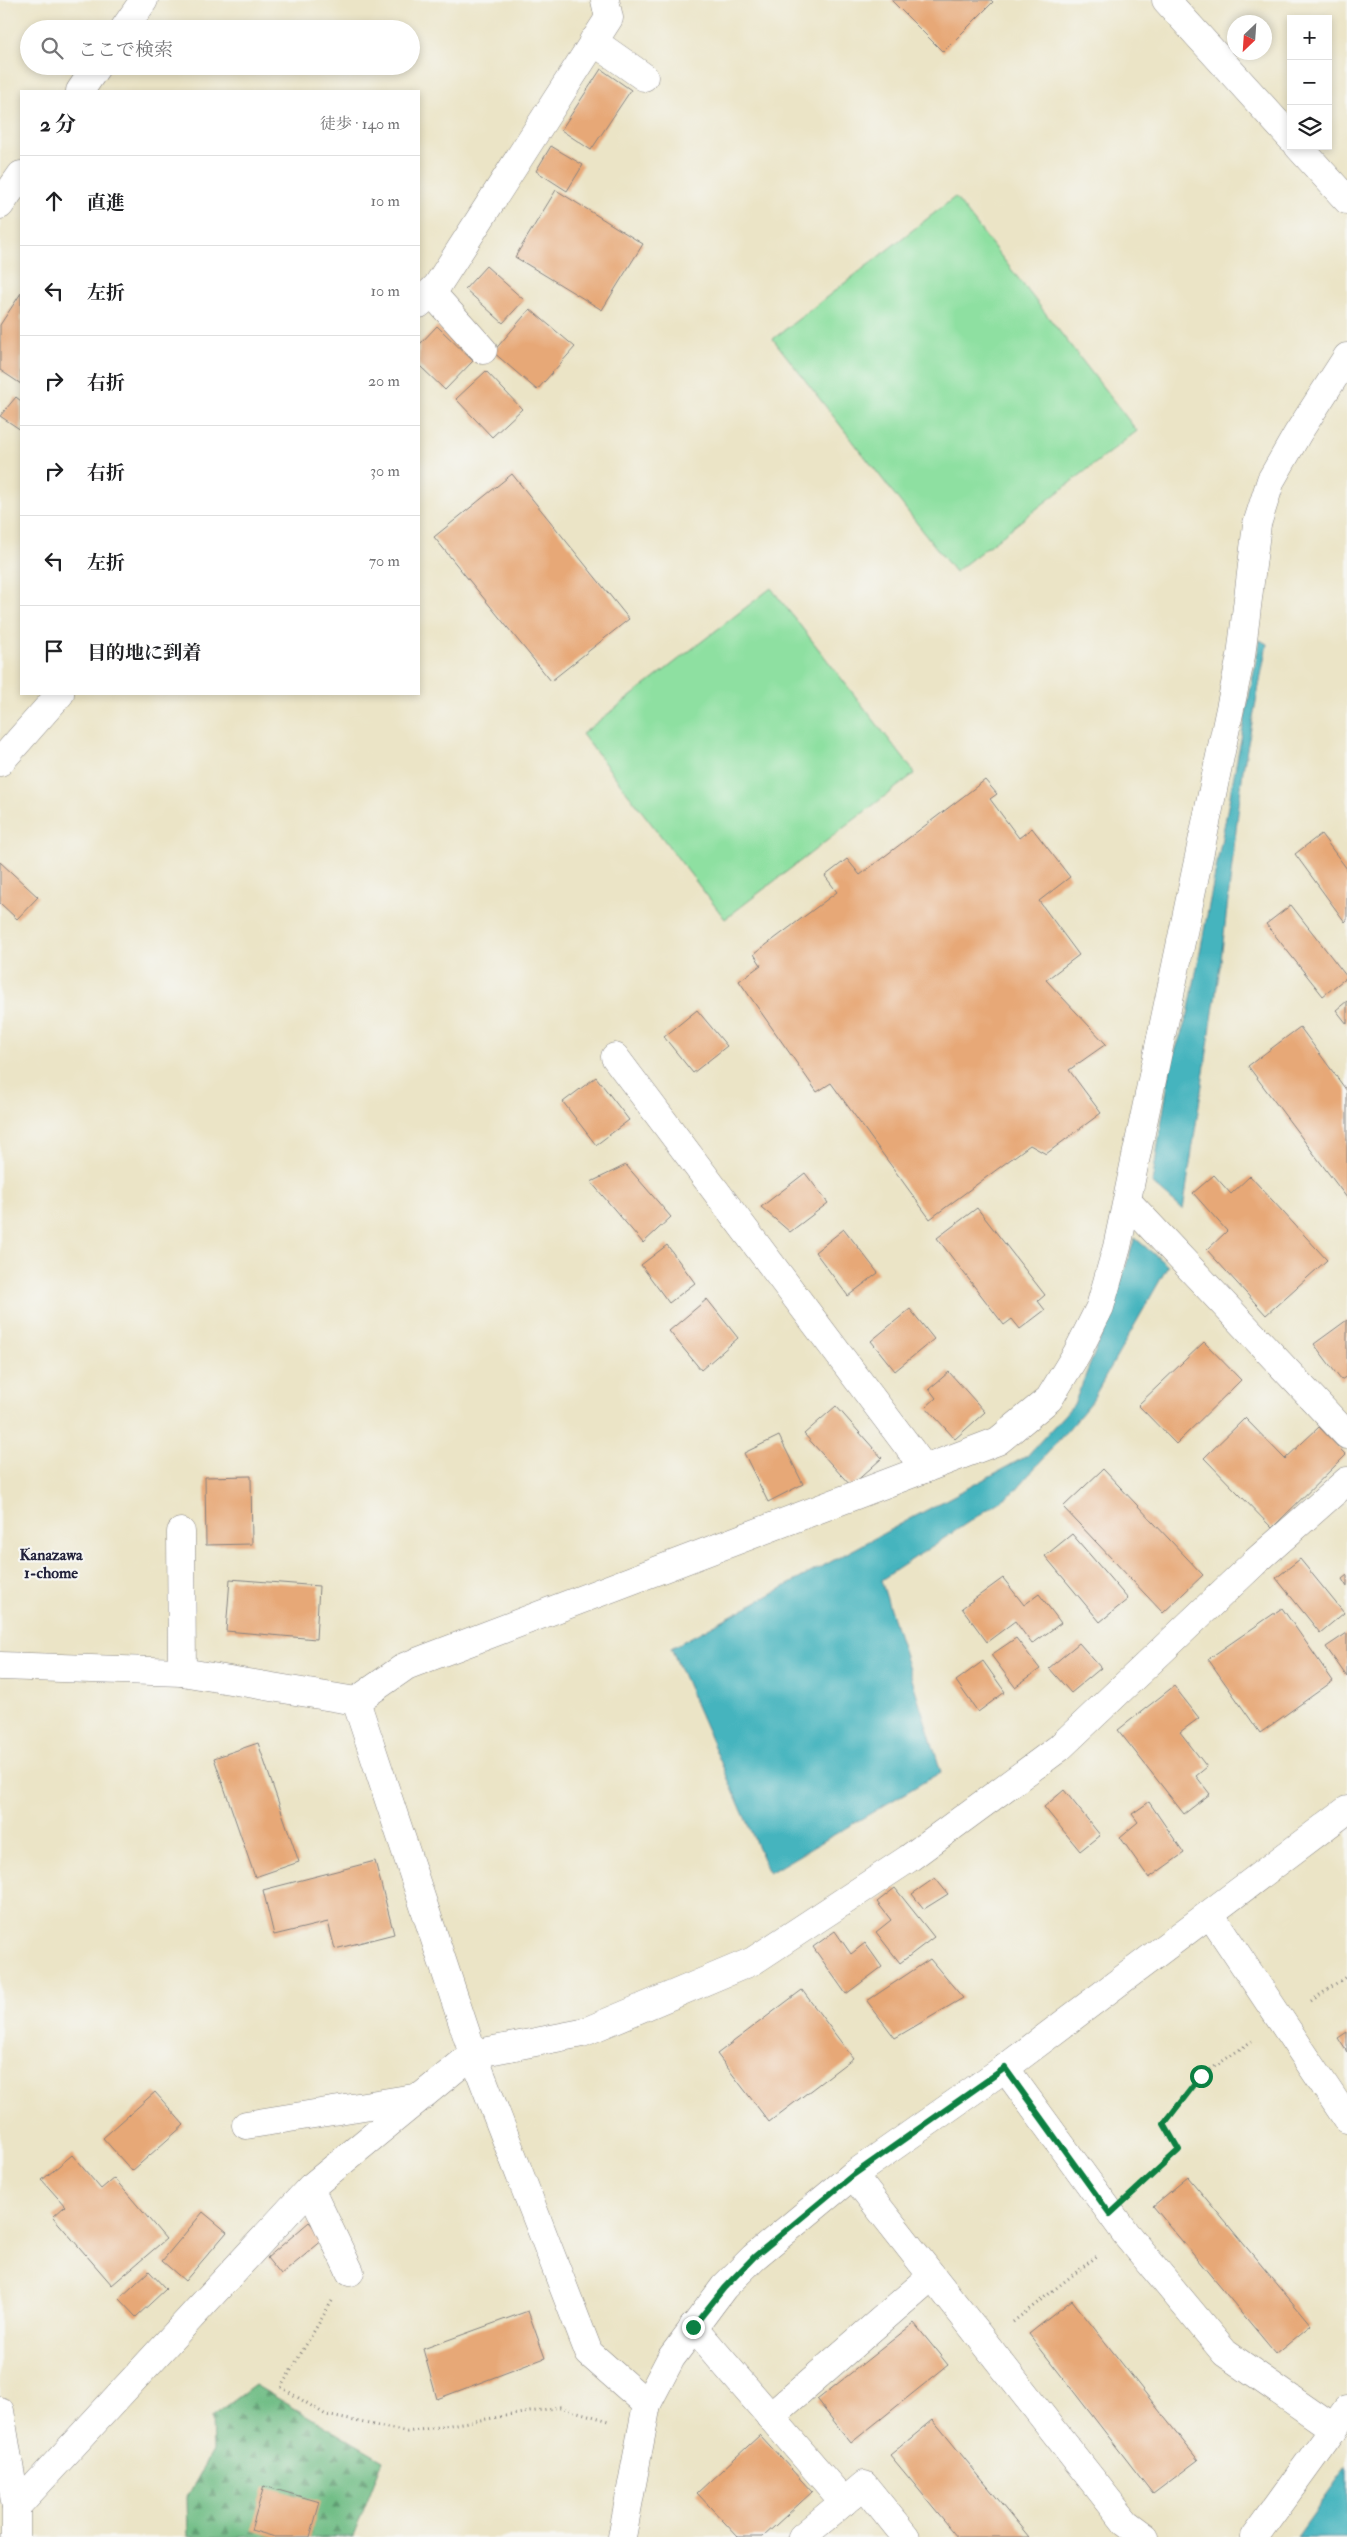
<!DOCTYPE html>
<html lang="ja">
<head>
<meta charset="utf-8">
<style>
	:root { --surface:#fff; --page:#f6f6f6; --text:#202124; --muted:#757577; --line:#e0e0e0 }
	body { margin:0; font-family:"IM FELL Double Pica","Noto Serif JP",serif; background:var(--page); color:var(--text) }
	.controls { position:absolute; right:15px; top:15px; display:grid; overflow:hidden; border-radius:0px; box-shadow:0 2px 8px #0003 }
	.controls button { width:45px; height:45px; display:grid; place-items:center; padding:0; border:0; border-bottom:1px solid var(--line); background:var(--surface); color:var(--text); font:25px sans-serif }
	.compass { position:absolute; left:1227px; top:15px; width:45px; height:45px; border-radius:50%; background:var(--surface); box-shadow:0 2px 8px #0003; rotate:205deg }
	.stop { position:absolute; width:15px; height:15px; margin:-11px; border:4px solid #0b8043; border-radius:50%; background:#fff }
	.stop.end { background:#0b8043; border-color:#fff; box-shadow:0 1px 5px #0008 }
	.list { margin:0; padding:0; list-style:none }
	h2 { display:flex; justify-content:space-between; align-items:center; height:65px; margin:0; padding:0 20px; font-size:21px }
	h2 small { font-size:16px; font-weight:400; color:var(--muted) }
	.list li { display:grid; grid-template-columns:32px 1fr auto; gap:15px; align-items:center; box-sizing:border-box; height:90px; padding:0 20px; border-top:1px solid var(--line) }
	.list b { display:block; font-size:19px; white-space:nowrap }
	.list em { font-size:16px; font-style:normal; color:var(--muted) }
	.icon { flex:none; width:28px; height:28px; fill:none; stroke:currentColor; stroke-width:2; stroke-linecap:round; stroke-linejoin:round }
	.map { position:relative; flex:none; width:1347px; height:2537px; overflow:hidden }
	.search { position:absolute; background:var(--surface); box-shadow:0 2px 8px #0003; left:20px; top:20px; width:400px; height:55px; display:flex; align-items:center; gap:12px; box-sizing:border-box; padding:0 18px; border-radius:28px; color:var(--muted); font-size:19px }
	.panel { position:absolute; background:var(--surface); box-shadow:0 2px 8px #0003; left:20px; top:90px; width:400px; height:605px; border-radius:0px }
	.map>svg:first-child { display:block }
	.green { fill:#8ee0a1; stroke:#58816e }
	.forest { fill:url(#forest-firs); stroke:#4a7061 }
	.water { fill:#45b4be; stroke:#346b7c }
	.building { fill:#e7a877 }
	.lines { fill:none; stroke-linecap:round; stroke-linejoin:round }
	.minor-casing { stroke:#868380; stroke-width:29 }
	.path { stroke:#868380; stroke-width:3; stroke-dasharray:1 4; stroke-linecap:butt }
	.minor { stroke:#fff; stroke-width:28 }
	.route { stroke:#0b8043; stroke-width:6 }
	.labels { text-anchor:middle; stroke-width:4.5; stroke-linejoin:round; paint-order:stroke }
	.neighbourhood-label { font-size:16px; font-weight:bold; fill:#22223b; stroke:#f6f6f2 }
</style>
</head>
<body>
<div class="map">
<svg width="1347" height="2537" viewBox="0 0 1347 2537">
	<defs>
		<pattern id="forest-firs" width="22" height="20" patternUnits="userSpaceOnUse" patternTransform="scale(1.25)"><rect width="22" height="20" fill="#72be87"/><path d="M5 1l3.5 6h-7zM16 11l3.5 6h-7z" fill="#5d9a70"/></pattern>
	</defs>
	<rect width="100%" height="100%" fill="#f6f6f2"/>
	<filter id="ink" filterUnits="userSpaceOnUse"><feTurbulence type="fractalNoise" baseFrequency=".02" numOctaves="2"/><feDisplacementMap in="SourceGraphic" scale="10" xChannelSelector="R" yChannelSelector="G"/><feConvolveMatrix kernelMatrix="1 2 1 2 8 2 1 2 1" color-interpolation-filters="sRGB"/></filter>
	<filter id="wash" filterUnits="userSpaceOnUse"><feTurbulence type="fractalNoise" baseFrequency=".0096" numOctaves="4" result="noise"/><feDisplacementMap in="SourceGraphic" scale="20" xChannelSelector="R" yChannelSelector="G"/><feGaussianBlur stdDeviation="1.12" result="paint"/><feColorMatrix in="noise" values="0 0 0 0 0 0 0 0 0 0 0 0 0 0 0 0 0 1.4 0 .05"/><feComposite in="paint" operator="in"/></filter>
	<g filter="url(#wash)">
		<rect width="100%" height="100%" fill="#ebe4c6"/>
		<g class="green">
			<polygon points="955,197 1137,431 955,572 773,339"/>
			<polygon points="771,588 915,773 725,919 582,734"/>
		</g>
		<polygon class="forest" points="255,2385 383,2460 353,2537 188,2537 187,2497 213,2451 212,2417"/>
		<g class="water">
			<polygon points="1260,640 1267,644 1243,770 1221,960 1183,1210 1152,1183 1171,1063 1188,1014"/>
			<polygon points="1135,1238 1168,1266 1090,1404 1014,1492 881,1580 941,1772 769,1873 671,1648 1027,1456 1074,1404 1109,1317"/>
			<polygon points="1347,2467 1347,2537 1297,2537"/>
		</g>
		<g id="blocks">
			<g class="building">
				<polygon points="891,0 991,0 993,2 943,52"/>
				<polygon points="601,69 631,90 591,150 561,130"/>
				<polygon points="551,146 583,165 567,191 536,171"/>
				<polygon points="556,190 643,244 602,310 515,257"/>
				<polygon points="486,266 524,300 503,323 465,289"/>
				<polygon points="21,293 21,384 0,370 0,325"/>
				<polygon points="530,309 575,347 537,390 493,352"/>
				<polygon points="437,326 473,361 445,390 419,365 419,345"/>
				<polygon points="486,371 522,409 492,437 456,399"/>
				<polygon points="16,397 21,401 21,430 0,416"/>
				<polygon points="512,474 629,619 551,681 434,537"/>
				<polygon points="985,780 997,794 990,799 1019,838 1032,828 1070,877 1039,901 1079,955 1046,980 1106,1044 1069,1070 1101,1113 1046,1154 1030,1145 930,1219 831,1083 817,1092 739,981 761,965 754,954 837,892 825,876 847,859 860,875"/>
				<polygon points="1321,834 1347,869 1347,920 1345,922 1295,854"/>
				<polygon points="0,862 38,897 17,919 0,903"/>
				<polygon points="1291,905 1347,977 1323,996 1266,924"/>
				<polygon points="1347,1001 1347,1024 1336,1010"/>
				<polygon points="697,1010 727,1046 693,1073 664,1037"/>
				<polygon points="1300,1027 1347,1091 1347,1198 1248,1066"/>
				<polygon points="596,1077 629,1120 596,1145 563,1102"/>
				<polygon points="626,1165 671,1217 643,1243 591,1182"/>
				<polygon points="805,1173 828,1203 790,1232 761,1207"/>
				<polygon points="1214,1175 1231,1194 1250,1176 1327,1260 1266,1315 1207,1250 1227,1231 1193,1193"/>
				<polygon points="977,1208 1045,1295 1038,1301 1045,1310 1020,1329 1012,1319 1004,1325 937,1238"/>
				<polygon points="844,1229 878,1273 848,1296 815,1252"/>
				<polygon points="667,1245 695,1283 669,1303 641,1265"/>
				<polygon points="707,1299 738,1338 701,1370 669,1331"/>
				<polygon points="910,1309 934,1339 895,1371 871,1341"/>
				<polygon points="1347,1320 1347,1376 1341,1380 1314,1344"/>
				<polygon points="1204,1342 1241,1380 1176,1444 1138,1405"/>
				<polygon points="949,1372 985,1412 955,1439 926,1407 936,1398 929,1389"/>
				<polygon points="836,1406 882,1458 851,1486 804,1434"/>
				<polygon points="1245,1418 1285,1459 1319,1427 1346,1455 1272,1528 1204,1458"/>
				<polygon points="779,1436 803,1484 768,1502 744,1453"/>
				<polygon points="1103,1469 1203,1575 1163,1613 1063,1507"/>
				<polygon points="251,1476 252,1544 206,1545 205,1477"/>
				<polygon points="1072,1534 1128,1599 1100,1622 1045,1556"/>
				<polygon points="1300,1559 1344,1613 1320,1633 1276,1578"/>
				<polygon points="1347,1575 1347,1587 1342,1579"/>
				<polygon points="1003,1578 1024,1605 1039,1594 1061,1623 1032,1644 1015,1621 987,1642 962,1608"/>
				<polygon points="230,1579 319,1586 316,1639 226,1631"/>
				<polygon points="1282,1608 1333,1681 1260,1733 1208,1659"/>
				<polygon points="1347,1633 1347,1677 1326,1647"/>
				<polygon points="1016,1638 1040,1669 1015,1687 991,1655"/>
				<polygon points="1079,1643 1101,1668 1071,1693 1049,1668"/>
				<polygon points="983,1661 1005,1692 978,1712 956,1681"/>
				<polygon points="1174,1686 1199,1718 1180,1732 1207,1767 1196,1776 1210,1794 1184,1814 1118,1730"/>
				<polygon points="258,1743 299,1862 255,1877 214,1758"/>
				<polygon points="1064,1790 1100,1835 1080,1851 1044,1807"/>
				<polygon points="1149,1802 1184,1853 1149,1878 1120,1837 1138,1822 1132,1814"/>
				<polygon points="375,1861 394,1934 335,1949 328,1922 274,1935 263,1890"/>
				<polygon points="935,1878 948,1894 924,1909 912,1894"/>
				<polygon points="895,1888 934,1937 900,1963 876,1932 891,1920 877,1902"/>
				<polygon points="835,1931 851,1954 865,1943 882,1967 846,1994 813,1947"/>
				<polygon points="930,1959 963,1998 895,2038 867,2001"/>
				<polygon points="802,1990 853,2058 769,2122 717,2054"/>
				<polygon points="1347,2032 1347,2052 1338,2038"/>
				<polygon points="155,2092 184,2125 132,2171 103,2138"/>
				<polygon points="72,2155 101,2189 114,2178 166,2239 112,2285 53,2217 65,2206 42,2180"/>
				<polygon points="1188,2177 1311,2325 1276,2354 1153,2206"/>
				<polygon points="203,2212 227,2232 185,2281 162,2261"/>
				<polygon points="309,2222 324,2239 281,2275 267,2258"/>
				<polygon points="149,2271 166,2289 136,2317 119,2299"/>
				<polygon points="1072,2300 1198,2460 1153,2494 1029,2334"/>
				<polygon points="528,2311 545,2358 437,2399 423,2349"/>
				<polygon points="914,2323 948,2365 851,2443 817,2400"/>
				<polygon points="933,2420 1029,2537 958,2537 890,2455"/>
				<polygon points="760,2435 812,2492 763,2537 738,2537 697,2493"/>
				<polygon points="264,2486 320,2502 310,2537 275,2537 251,2530"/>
			</g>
		</g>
	</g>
	<g filter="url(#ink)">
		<use href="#blocks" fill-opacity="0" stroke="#868380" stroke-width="1"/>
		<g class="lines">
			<g class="minor-casing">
				<g id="minor">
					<polyline points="1166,0 1291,138"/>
					<polyline points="124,29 144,0"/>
					<polyline points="593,41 644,77"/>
					<polyline points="80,91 97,66"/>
					<polyline points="1298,146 1347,200"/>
					<polyline points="0,205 21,175"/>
					<polyline points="431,292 483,350"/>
					<polyline points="419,304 437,286 609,18 605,0"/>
					<polyline points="0,762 60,694"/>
					<polyline points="615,1057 925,1469"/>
					<polyline points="1127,1201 1347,1435"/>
					<polyline points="181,1532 182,1672"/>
					<polyline points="0,1666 182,1672 356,1701 406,1666 998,1441 1049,1399 1077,1353 1100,1307 1117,1247 1241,656 1257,524 1271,480 1298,433 1347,357"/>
					<polyline points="356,1701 473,2054 589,2353 647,2404"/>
					<polyline points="1210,1914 1347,2119"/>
					<polyline points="1005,2068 1126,2234 1225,2353 1334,2429"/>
					<polyline points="246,2125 420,2097"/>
					<polyline points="853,2175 1126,2523 1145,2537"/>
					<polyline points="350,2272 310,2188 473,2054 582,2033 753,1961 908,1859 1059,1748 1254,1563 1347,1481"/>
					<polyline points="693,2327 844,2502"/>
					<polyline points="0,2411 16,2507 16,2537"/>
					<polyline points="770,2417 932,2276"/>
					<polyline points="16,2507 310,2188"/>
					<polyline points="622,2537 647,2404 671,2358 724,2287 754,2257 853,2175 1005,2068 1347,1810"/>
					<polyline points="802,2537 864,2485 906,2537"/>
					<polyline points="1255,2537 1347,2410"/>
				</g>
			</g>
			<g class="path">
				<polyline points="1311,2001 1347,1976"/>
				<polyline points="1136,2189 1179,2150 1164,2124 1201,2076 1252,2041"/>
				<polyline points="332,2301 281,2387 326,2415 407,2432 560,2407 609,2421"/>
				<polyline points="1013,2322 1097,2256"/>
			</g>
			<use href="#minor" class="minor"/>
		</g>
	</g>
	<g class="lines" filter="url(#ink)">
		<polyline class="route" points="693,2327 724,2288 754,2257 853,2175 1005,2068 1110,2214 1179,2150 1164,2124 1201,2076"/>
	</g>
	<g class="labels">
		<g class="neighbourhood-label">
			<text x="51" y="1560">Kanazawa<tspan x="51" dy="18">1-chome</tspan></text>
		</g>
	</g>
</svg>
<div class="controls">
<button>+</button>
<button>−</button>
<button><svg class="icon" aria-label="layers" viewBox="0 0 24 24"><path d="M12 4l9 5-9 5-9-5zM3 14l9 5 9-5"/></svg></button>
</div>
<svg class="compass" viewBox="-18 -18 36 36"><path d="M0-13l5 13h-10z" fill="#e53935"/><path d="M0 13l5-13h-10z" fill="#757577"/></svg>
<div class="stop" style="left:1201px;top:2076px"></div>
<div class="stop end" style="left:693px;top:2327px"></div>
<div class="search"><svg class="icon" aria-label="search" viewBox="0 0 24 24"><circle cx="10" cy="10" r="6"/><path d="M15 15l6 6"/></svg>ここで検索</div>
<section class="panel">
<h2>2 分<small>徒歩 · 140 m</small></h2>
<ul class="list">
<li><svg class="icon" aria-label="ahead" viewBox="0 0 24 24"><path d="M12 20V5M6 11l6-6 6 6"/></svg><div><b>直進</b></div><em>10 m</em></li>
<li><svg class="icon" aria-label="left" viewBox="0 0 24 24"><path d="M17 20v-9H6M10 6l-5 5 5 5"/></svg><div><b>左折</b></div><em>10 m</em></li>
<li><svg class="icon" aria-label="right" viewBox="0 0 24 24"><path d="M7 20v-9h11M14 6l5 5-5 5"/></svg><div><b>右折</b></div><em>20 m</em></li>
<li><svg class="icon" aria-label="right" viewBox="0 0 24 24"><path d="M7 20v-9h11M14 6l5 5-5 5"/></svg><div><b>右折</b></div><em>30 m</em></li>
<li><svg class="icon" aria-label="left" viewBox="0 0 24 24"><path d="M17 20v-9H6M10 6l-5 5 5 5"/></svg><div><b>左折</b></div><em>70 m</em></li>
<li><svg class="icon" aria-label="arrive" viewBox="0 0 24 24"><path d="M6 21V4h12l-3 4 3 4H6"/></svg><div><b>目的地に到着</b></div></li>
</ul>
</section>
</div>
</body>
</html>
